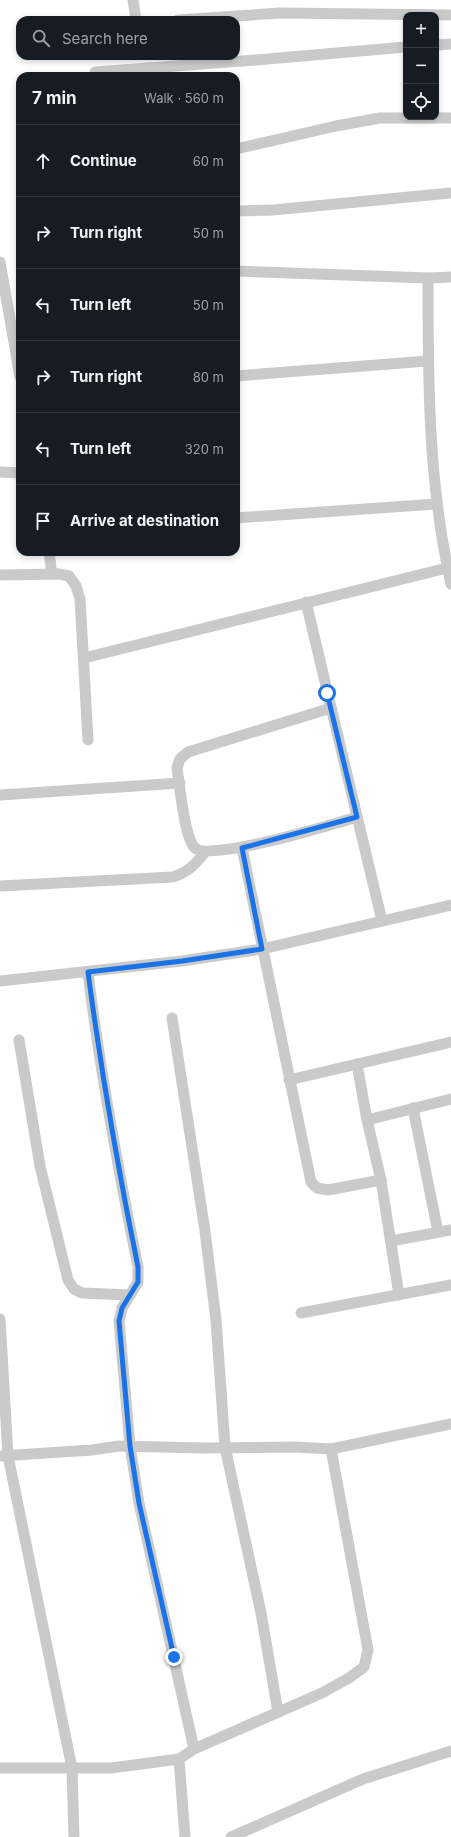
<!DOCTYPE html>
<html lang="en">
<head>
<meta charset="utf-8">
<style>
	:root { --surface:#171b24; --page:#242831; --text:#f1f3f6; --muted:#9ea1a6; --line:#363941 }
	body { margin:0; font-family:Inter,sans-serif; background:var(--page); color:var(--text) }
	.controls { position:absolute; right:12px; top:12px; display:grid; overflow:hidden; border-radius:8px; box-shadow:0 2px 6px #0003 }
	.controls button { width:36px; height:36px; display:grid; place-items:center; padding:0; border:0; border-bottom:1px solid var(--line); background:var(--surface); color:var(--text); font:20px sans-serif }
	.stop { position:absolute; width:12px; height:12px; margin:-9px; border:3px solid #1a73e8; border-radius:50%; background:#fff }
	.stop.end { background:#1a73e8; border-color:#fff; box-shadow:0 1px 4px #0008 }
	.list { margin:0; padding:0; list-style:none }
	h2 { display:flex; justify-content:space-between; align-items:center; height:52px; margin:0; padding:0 16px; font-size:17px }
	h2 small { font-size:13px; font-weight:400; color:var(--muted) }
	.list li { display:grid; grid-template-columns:26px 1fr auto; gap:12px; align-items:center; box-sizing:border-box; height:72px; padding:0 16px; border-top:1px solid var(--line) }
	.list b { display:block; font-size:15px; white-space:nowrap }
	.list em { font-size:13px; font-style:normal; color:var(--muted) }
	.icon { flex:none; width:22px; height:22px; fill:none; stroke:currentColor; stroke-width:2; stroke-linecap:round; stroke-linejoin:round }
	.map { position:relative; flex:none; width:451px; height:1837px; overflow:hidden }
	.search { position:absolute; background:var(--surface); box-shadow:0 2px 6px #0003; left:16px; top:16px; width:224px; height:44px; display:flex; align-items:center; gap:10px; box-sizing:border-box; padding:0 14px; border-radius:12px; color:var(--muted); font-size:15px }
	.panel { position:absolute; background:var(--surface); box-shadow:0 2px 6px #0003; left:16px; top:72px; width:224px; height:484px; border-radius:12px }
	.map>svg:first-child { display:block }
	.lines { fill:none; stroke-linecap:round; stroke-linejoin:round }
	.street { stroke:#cacaca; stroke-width:11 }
	.route { stroke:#1a73e8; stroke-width:5 }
</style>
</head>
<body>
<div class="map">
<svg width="451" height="1837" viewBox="0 0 451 1837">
	<rect width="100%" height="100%" fill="#fff"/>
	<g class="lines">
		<g class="street">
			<polyline points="133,0 136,20"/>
			<polyline points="178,20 280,13 451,15"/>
			<polyline points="436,45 451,44"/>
			<polyline points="95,72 256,60 406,47"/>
			<polyline points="236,149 336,126 380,118 451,118"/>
			<polyline points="236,211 273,210 451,193"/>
			<polyline points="0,262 20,377"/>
			<polyline points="236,271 428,278 451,277"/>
			<path d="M428,278C428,382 428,482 451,584"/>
			<polyline points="236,376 428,361"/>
			<polyline points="0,472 20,473"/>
			<polyline points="236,518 436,504"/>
			<polyline points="49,552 52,574"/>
			<polyline points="0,575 59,574 69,576 76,586 80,599 88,740"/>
			<polyline points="306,602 382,921"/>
			<polyline points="84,658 447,568"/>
			<path d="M331,708L188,752L180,759L177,768C180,786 184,837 195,848C209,862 334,824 357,817"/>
			<polyline points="0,795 180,783"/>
			<polyline points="242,848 311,1182 317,1188 328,1190 381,1180"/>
			<path d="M0,886L173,877C188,872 195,865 205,852"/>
			<path d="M88,973C100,1071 118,1169 138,1267V1282L122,1308L119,1321L130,1446L139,1503L194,1749"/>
			<polyline points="0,981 182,961 262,949 451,905"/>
			<polyline points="172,1018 205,1231 216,1320 225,1447 261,1613 278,1712"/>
			<polyline points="19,1040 40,1166 68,1280 74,1289 82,1293 130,1295"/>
			<polyline points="357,1064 367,1120 381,1180 399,1295"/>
			<polyline points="289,1080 451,1042"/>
			<polyline points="413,1108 438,1232"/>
			<polyline points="367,1120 451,1099"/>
			<polyline points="391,1241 451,1230"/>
			<polyline points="301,1313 451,1285"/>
			<polyline points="0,1319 8,1456 72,1768 74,1837"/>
			<polyline points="0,1456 92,1450 119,1446 203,1448 295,1447 331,1449 451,1424"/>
			<polyline points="179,1759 185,1837"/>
			<polyline points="0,1768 111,1768 179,1759 194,1749 322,1693 349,1678 364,1667 368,1650 331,1449"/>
			<polyline points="231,1837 363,1779 451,1751"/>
		</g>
	</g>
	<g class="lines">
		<path class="route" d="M174,1657L139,1503L130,1446L119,1321L122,1308L138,1282V1267C118,1169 101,1071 88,972L182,961L262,949L242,848L357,817L327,693"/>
	</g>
</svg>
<div class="controls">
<button>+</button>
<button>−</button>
<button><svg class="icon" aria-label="locate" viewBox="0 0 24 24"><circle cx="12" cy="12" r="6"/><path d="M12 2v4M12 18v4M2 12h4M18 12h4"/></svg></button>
</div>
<div class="stop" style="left:327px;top:693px"></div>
<div class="stop end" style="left:174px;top:1657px"></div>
<div class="search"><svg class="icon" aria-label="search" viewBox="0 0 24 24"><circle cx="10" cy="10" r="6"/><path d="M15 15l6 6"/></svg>Search here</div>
<section class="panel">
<h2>7 min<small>Walk · 560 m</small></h2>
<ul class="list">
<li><svg class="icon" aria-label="ahead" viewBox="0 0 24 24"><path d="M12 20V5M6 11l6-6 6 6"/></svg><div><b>Continue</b></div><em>60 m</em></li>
<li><svg class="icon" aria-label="right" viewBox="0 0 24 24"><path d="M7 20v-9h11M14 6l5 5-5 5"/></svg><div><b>Turn right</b></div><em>50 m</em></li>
<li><svg class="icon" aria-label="left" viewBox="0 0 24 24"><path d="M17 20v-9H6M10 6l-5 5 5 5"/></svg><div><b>Turn left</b></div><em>50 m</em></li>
<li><svg class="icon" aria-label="right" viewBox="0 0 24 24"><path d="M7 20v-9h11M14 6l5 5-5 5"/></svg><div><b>Turn right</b></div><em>80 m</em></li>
<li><svg class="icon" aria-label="left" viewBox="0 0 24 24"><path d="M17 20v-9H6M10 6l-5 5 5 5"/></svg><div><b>Turn left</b></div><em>320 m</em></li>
<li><svg class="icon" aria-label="arrive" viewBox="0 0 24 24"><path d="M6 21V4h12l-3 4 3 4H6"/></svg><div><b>Arrive at destination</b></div></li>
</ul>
</section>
</div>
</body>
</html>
